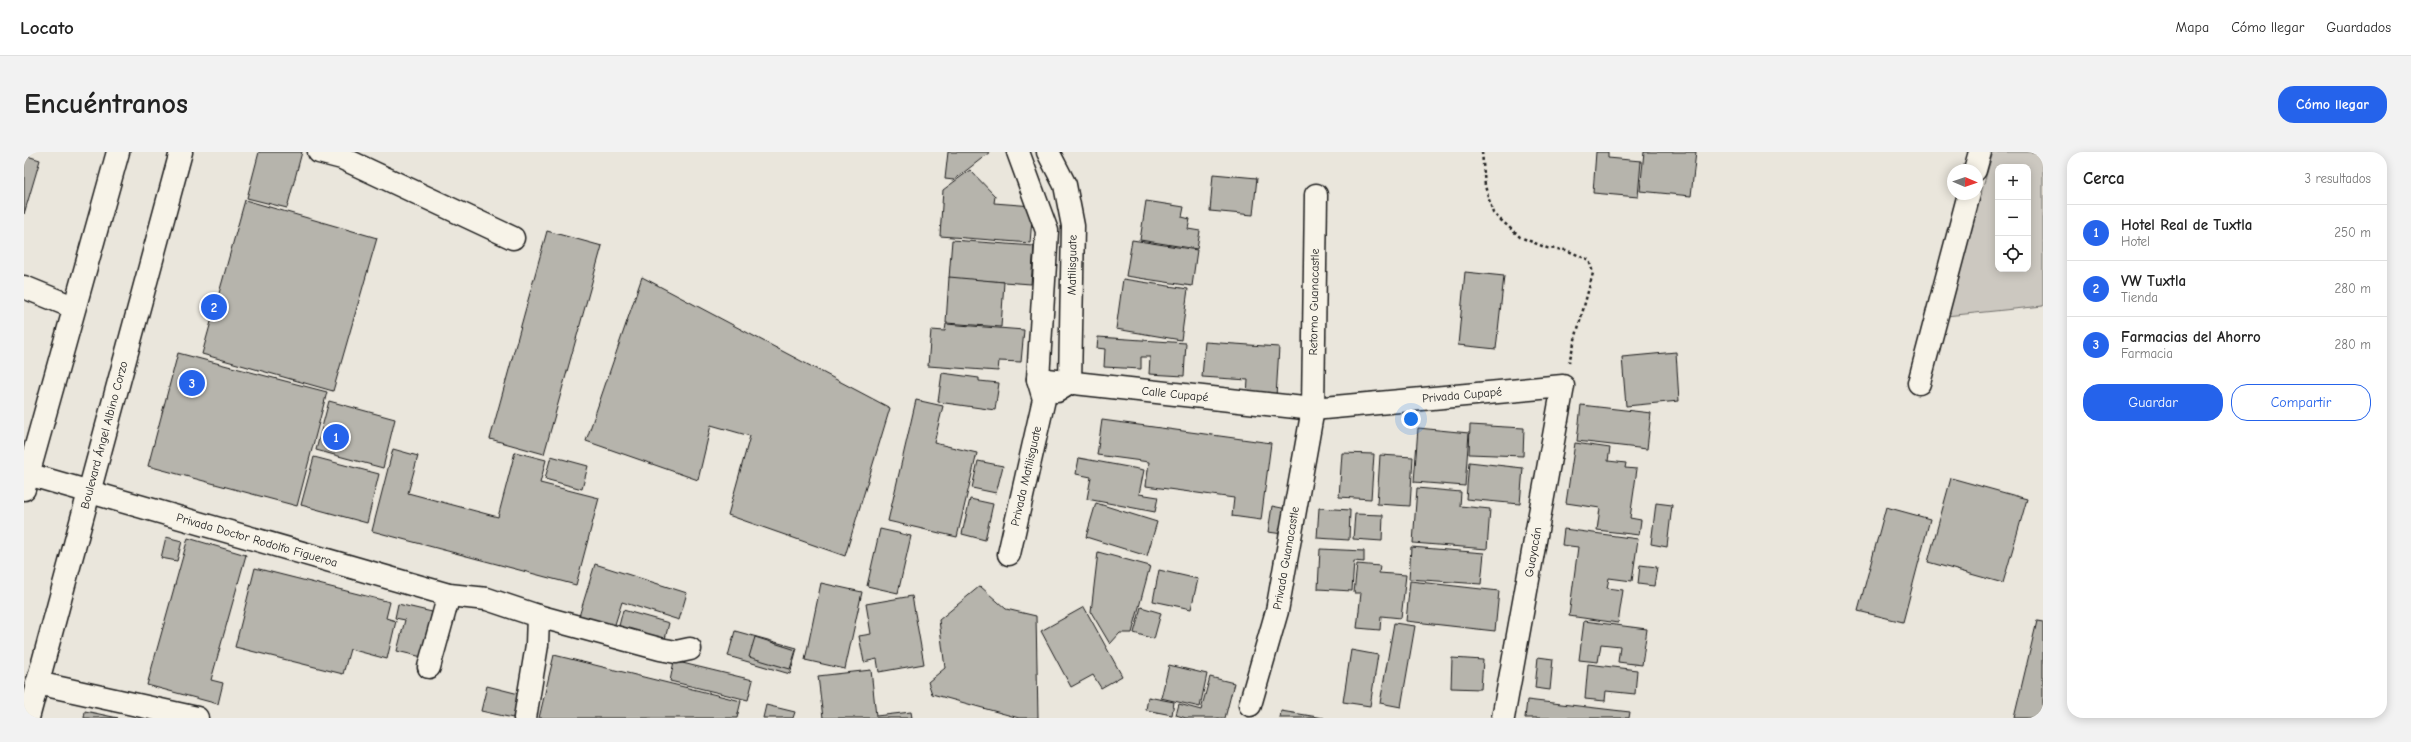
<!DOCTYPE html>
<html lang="es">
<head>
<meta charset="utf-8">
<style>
	:root { --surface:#fff; --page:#f2f2f2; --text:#222; --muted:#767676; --line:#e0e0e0; --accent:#2563eb }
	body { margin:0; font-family:"Comic Neue",sans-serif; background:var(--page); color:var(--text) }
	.controls { position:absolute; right:12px; top:12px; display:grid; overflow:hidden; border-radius:8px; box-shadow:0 2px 10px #0003 }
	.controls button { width:36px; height:36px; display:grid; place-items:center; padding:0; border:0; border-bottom:1px solid var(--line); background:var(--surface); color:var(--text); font:20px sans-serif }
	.compass { position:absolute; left:1923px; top:12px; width:36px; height:36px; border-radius:50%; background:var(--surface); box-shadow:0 2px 10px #0003; rotate:92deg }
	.you { position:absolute; left:1387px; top:267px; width:14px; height:14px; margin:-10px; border:3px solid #fff; border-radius:50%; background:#1a73e8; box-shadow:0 0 0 6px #1a73e833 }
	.badge { display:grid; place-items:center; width:26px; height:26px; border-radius:50%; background:var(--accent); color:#fff; font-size:13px; font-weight:700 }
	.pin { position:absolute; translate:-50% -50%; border:2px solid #fff; box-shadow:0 1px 4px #0006 }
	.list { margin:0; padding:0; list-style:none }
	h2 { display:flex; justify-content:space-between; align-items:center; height:52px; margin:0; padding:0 16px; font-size:17px }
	h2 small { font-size:13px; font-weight:400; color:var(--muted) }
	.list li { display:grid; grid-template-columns:26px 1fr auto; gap:12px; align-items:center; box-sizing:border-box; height:56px; padding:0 16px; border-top:1px solid var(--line) }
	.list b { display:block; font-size:15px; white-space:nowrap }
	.list p { margin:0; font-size:13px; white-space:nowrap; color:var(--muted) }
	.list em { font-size:13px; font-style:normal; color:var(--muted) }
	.actions { display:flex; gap:8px; padding:12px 16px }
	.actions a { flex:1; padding:9px 0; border:1px solid var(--accent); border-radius:16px; text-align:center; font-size:14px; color:var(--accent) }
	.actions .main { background:var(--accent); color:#fff }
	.icon { flex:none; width:22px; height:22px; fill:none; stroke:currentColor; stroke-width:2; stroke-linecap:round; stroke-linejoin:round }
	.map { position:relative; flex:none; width:2019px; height:566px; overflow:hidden; border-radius:16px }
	header { display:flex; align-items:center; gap:24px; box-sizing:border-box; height:56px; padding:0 20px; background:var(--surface); border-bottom:1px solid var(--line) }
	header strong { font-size:19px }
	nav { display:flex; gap:22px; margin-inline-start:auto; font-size:14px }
	.intro { display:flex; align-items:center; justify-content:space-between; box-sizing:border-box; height:96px; padding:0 24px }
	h1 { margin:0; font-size:28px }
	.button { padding:10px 18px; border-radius:16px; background:var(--accent); color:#fff; font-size:14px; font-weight:700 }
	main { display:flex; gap:24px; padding:0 24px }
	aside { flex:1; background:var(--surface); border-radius:16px; box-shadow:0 2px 10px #0003 }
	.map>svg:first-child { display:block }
	.green { fill:#ccc8c0; stroke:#74726e; fill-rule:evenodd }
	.building { fill:#b6b4ac; stroke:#1c1c1c }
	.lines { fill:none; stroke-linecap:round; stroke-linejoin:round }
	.minor-casing { stroke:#1c1c1c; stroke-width:25 }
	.major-casing { stroke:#1c1c1c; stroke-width:25 }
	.path { stroke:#1c1c1c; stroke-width:2.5; stroke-dasharray:3 3; stroke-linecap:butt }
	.minor { stroke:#f7f3e8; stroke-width:22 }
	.major { stroke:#f7f3e8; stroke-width:22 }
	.labels { text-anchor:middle; stroke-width:3.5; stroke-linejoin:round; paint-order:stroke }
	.street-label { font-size:12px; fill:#1c1c1c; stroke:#f7f3e8 }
</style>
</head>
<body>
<header>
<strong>Locato</strong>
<nav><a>Mapa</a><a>Cómo llegar</a><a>Guardados</a></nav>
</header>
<div class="intro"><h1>Encuéntranos</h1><a class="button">Cómo llegar</a></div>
<main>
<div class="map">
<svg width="2019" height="566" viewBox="0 0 2019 566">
	<rect width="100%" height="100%" fill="#eae6dc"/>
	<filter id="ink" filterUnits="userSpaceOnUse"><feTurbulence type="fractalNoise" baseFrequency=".025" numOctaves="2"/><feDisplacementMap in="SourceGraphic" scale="8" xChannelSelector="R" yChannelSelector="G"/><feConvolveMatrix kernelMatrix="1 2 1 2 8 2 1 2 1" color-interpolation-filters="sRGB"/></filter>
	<g filter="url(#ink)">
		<path class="green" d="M1969,0H2019V154L1922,164ZM1974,15H2004V117H1974Z"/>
		<g class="building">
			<polygon points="235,0 278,0 263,56 223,46"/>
			<polygon points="924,0 966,0 930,28 921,27"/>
			<polygon points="1572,0 1584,0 1584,6 1617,9 1614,45 1569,41"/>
			<polygon points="1620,0 1672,0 1667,44 1616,39"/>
			<polygon points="0,3 16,8 0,62"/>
			<polygon points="946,18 971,44 970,51 1009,54 1006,91 916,84 919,38"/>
			<polygon points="1189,22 1233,26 1229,63 1186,59"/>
			<polygon points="221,48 353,86 309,239 178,202"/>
			<polygon points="1122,49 1160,55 1158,65 1166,67 1164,77 1176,79 1173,97 1116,88"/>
			<polygon points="523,79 578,94 520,302 466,287"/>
			<polygon points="928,88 1010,94 1007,132 925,126"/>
			<polygon points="1108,88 1173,98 1168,134 1102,124"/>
			<polygon points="1441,120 1480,124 1472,197 1434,193"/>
			<polygon points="618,125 866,256 821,404 704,363 726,284 687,273 674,328 562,289"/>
			<polygon points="925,125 980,130 977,175 922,171"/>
			<polygon points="1099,127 1164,137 1157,188 1092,177"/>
			<polygon points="922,172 1000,178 997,210 975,209 974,219 904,214 907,178 921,179"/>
			<polygon points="1074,185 1162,191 1160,224 1125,222 1126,205 1117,205 1117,217 1080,215 1081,197 1073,196"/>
			<polygon points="1181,190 1255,195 1252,245 1223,243 1224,228 1178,225"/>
			<polygon points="1652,200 1655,249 1602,254 1598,205"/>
			<polygon points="154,201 303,240 273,354 124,314"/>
			<polygon points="918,221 955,226 955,229 975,231 971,258 914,250"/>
			<polygon points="892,248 919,254 910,291 953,301 933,385 864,369"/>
			<polygon points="305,249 371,267 359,316 292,298"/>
			<polygon points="1557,253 1627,261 1623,297 1553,289"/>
			<polygon points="1078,268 1247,291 1237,368 1208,364 1210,346 1122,334 1125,310 1073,303"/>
			<polygon points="1446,273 1500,276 1499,304 1445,302"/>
			<polygon points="1394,276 1445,281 1441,334 1390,330"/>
			<polygon points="1551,291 1586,296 1584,309 1602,311 1601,316 1613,317 1606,366 1617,368 1615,383 1573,378 1576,356 1542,351"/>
			<polygon points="369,297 394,304 384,341 474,365 491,300 522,308 516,331 575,346 552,433 348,379"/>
			<polygon points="1318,301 1350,302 1347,347 1315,345"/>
			<polygon points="1356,303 1389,305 1386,354 1353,352"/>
			<polygon points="527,304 564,314 558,337 521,327"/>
			<polygon points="290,305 355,322 343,371 277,353"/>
			<polygon points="1055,306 1120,318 1115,342 1134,345 1131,360 1063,347 1067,325 1052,322"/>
			<polygon points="954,309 979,314 972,341 948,336"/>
			<polygon points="1445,310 1499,316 1496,352 1442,347"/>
			<polygon points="1927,326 2003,347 1979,431 1904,410"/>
			<polygon points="1393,336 1437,340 1436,354 1466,357 1463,397 1389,391"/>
			<polygon points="946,347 969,352 961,388 938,382"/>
			<polygon points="1072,351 1133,370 1123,404 1062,385"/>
			<polygon points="1632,351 1648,353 1643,395 1627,392"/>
			<polygon points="1248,354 1263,357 1259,382 1244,380"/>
			<polygon points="1862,355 1906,367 1879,470 1834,459"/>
			<polygon points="1295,356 1326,358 1325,388 1293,386"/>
			<polygon points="1331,362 1359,363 1358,389 1329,387"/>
			<polygon points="856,377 887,384 874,441 843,434"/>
			<polygon points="1540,377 1614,387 1608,429 1585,426 1583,436 1599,438 1594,471 1545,464 1554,395 1538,393"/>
			<polygon points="142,385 158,389 153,409 137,406"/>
			<polygon points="164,386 222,403 187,528 199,531 194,552 123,533"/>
			<polygon points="1387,395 1460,401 1457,432 1385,427"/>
			<polygon points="1296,397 1340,399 1340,410 1330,409 1328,439 1294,437"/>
			<polygon points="1074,400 1126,414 1108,481 1096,481 1086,492 1067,460"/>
			<polygon points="571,412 663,441 655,468 598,450 588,482 553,471"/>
			<polygon points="1333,412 1356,414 1355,421 1382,423 1377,466 1357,464 1356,478 1333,476 1337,441 1330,441"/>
			<polygon points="1616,413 1633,415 1630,434 1614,432"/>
			<polygon points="231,416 366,450 362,466 372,469 363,507 326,497 319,522 211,495"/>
			<polygon points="1135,418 1174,427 1167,457 1129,449"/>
			<polygon points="1386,429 1475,439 1471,479 1382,469"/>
			<polygon points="797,431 838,440 821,517 781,508"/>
			<polygon points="956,434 982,457 1012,464 1014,566 995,566 908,542 904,530 921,516 915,468"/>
			<polygon points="888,444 900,512 855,520 853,507 840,510 835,484 847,482 842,452"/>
			<polygon points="374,452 408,460 398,505 373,499 381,468 371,466"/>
			<polygon points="1060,455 1098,524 1077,536 1069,523 1047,535 1017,479"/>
			<polygon points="1117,455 1137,461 1130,487 1110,481"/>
			<polygon points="599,458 645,471 639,495 593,482"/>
			<polygon points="1560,469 1623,477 1618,513 1594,510 1596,494 1577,492 1574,510 1555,508"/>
			<polygon points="2013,469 2019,470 2019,566 1990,566"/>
			<polygon points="1370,471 1391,474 1377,555 1356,551"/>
			<polygon points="711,479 773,496 766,522 704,504"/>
			<polygon points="731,485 772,498 766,517 725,505"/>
			<polygon points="1327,498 1354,503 1346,554 1319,550"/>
			<polygon points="530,503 717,549 713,566 515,566"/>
			<polygon points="1514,505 1529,507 1526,538 1511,536"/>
			<polygon points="1428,506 1459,508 1457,537 1427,536"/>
			<polygon points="650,509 729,528 724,548 646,529"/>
			<polygon points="1564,512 1613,518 1611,542 1582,539 1581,549 1561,547"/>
			<polygon points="1145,513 1183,522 1176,555 1137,546"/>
			<polygon points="847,518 852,564 887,560 888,566 799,566 794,524"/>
			<polygon points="1186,525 1210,531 1201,566 1162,566 1152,563 1155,552 1177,558"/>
			<polygon points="463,534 495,542 489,566 457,559"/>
			<polygon points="1124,545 1150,550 1148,563 1122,558"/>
			<polygon points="1503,548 1606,560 1605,566 1501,566"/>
			<polygon points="742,553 771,560 769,566 739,566"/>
			<polygon points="61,559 94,566 60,566"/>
			<polygon points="1257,559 1300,566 1256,566"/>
		</g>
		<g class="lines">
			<g class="minor-casing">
				<g id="minor">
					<polyline points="295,0 318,6 489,86"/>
					<polyline points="1024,0 1041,33 1049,74 1046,231 1033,239"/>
					<polyline points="1951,18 1956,0"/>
					<polyline points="0,135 49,155"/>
					<polyline points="1014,227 1289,257 1539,234 1479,566"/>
					<polyline points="1895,231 1945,42"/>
					<polyline points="0,321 425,443 463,447 514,464 513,493 501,566"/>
					<polyline points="985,402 1020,247 1014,227 1023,79 994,0"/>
					<polyline points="514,464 636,497 652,500 666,497"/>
					<polyline points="405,515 425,443"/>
					<polyline points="13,531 173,566"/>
					<polyline points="1226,553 1253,459 1289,257 1292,43"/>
				</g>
			</g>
			<g class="major-casing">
				<g id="major">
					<polyline points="0,337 94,0"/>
					<polyline points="4,566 157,0"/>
				</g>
			</g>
			<polyline class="path" points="1458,0 1461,34 1469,61 1496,85 1523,96 1542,98 1565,108 1569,121 1545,210"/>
			<use href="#minor" class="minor"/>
			<use href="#major" class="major"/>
		</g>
	</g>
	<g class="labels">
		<g class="street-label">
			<text transform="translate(1048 113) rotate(-89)" y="4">Matilisguate</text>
			<text transform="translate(1290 150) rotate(-89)" y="4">Retorno Guanacastle</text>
			<text transform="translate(1151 242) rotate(6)" y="4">Calle Cupapé</text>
			<text transform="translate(1438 243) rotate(-5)" y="4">Privada Cupapé</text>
			<text transform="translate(80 283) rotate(-75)" y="4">Boulevard Ángel Albino Corzo</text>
			<text transform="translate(1002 324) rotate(-77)" y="4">Privada Matilisguate</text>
			<text transform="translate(233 388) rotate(16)" y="4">Privada Doctor Rodolfo Figueroa</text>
			<text transform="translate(1509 400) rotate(-80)" y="4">Guayacán</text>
			<text transform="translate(1262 406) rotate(-80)" y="4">Privada Guanacastle</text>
		</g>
	</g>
</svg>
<div class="controls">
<button>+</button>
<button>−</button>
<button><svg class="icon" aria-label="locate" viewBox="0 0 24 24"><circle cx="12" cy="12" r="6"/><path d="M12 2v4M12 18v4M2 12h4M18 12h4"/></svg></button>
</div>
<svg class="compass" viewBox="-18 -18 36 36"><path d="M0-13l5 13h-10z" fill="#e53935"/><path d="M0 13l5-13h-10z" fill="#767676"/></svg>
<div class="you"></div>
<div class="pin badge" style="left:312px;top:285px">1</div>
<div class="pin badge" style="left:190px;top:155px">2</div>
<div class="pin badge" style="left:168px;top:231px">3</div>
</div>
<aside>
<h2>Cerca<small>3 resultados</small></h2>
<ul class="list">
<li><span class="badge">1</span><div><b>Hotel Real de Tuxtla</b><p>Hotel</p></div><em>250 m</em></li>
<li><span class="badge">2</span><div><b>VW Tuxtla</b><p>Tienda</p></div><em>280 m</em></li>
<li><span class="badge">3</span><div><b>Farmacias del Ahorro</b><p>Farmacia</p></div><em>280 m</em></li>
</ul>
<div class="actions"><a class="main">Guardar</a><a>Compartir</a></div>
</aside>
</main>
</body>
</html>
